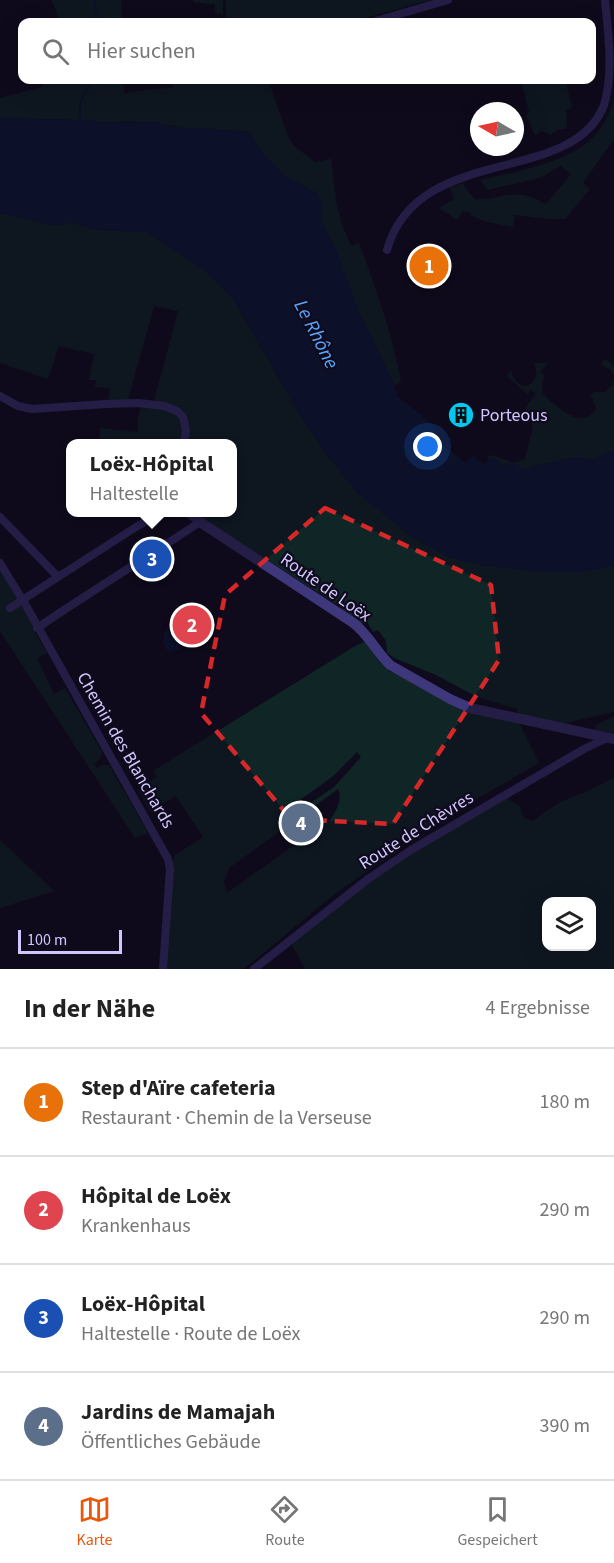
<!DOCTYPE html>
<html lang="de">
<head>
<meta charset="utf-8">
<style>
	:root { --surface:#fff; --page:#f2f2f2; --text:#222; --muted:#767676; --line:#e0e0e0; --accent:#ea580c }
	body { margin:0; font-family:"Source Sans 3",sans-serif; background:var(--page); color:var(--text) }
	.controls { position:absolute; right:18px; bottom:18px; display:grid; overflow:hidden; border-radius:12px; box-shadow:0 6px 24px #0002 }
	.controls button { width:54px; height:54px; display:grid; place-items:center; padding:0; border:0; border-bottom:2px solid var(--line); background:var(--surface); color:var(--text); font:30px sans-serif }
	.compass { position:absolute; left:470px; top:102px; width:54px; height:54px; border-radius:50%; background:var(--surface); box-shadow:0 6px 24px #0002; rotate:279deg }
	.scale { position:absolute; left:18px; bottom:15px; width:104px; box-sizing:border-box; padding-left:6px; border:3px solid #d1c7fe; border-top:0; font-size:16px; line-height:21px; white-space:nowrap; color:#d1c7fe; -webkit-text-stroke:4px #0f0b1c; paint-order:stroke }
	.you { position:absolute; left:428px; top:447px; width:21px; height:21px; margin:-15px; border:4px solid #fff; border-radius:50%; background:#1a73e8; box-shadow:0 0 0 9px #1a73e833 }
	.badge { display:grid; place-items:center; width:39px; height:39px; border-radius:50%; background:var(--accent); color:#fff; font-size:20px; font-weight:700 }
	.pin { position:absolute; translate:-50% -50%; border:3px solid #fff; box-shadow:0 2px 6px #0006 }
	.popup { position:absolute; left:66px; top:439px; width:171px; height:78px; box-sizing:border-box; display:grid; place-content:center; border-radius:12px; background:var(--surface); filter:drop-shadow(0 2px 4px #0005); font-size:20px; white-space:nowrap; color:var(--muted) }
	.popup b { font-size:22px; color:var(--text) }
	.popup::after { content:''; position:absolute; left:50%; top:100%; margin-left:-12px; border:12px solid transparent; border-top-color:var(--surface) }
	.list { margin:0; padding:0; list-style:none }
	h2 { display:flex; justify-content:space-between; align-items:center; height:78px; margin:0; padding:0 24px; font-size:26px }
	h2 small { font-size:20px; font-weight:400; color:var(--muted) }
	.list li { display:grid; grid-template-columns:39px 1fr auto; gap:18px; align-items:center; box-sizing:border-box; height:108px; padding:0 24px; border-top:2px solid var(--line) }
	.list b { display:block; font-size:22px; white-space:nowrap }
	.list p { margin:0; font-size:20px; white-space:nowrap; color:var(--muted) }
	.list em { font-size:20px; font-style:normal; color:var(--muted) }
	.icon { flex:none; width:33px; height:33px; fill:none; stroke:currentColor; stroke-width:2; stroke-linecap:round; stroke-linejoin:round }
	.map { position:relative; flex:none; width:614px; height:969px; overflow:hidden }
	.search { position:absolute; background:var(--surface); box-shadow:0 6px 24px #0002; left:18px; right:18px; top:18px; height:66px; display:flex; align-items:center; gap:15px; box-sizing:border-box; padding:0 21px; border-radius:12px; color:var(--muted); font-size:22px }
	.sheet { height:510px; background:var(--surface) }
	nav { display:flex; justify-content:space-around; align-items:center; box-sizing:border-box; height:84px; border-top:2px solid var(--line); background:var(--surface); font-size:16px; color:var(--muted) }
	nav a { display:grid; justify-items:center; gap:3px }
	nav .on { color:var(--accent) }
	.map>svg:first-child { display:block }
	.green { fill:#0f2526; fill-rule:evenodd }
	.water { fill:#091738 }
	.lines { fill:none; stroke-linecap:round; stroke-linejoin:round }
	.stream { stroke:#091738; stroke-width:2 }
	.minor { stroke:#3e377b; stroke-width:8 }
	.tertiary { stroke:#3e377b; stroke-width:10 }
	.minor-bridge { stroke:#3e377b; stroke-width:8 }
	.marked { fill:none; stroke:#d62828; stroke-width:4.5; stroke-dasharray:12 8; stroke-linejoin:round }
	.labels { text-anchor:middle; stroke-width:4.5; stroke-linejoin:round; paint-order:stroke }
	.poi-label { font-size:18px; fill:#d1c7fe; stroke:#0f0b1c; text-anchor:start }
	.street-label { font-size:18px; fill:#d1c7fe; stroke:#0f0b1c }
	.water-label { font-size:20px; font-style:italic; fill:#57a5fd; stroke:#0f0b1c }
</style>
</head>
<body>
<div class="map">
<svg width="614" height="969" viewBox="0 0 614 969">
	<rect width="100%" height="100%" fill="#0f0b1c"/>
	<g class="green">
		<polygon points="52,0 121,0 122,22 60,22"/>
		<polygon points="193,0 223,0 223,14 215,13 215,5 193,2"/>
		<polygon points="226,0 430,0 351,22 226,22"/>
		<path d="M48,80H123L124,93L173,87V80H268L288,136L294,146L315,162L331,159L336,201L341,222L351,246L359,243C376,288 392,334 401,382L395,385L262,161L250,132L198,128L185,129L173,126L126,121L115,123L80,120L0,118V98L42,87Z"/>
		<polygon points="521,80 565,80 572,107 566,111 567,128 558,130 550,135 542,131 535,135 526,116 529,112"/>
		<path d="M614,99V139L583,183L590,189L565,219H550L515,215L513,227C499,224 484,223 471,215V213L463,211L457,220L439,208L454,199L450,188L463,183L469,193L475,199C491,201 506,192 523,195C531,196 538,200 545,204L548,202L571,174L560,166L540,178L487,190L481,180C519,170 570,164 597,133C606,123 610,111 614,99Z"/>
		<polygon points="0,213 56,226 69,222 98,230 146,232 204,270 232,297 303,420 327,455 359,494 410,535 448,557 481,565 542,572 579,572 614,566 614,712 574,721 566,724 517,714 518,709 477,697 436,675 394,658 387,653 386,641 378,630 373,632 367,622 361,624 345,613 339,606 194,513 233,512 233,444 99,443 100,428 138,432 138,420 141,406 154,401 178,311 154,306 128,400 109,400 110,388 95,387 96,380 89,380 94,354 59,346 48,379 0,363"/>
		<path d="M605,359L614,366V451L590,460L577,457L530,467L529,470L519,468L510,463L509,466L500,465L497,460L488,457L491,455L514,463L525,459L533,427L525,408L536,394L531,390L527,394L507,376L511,370C512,374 513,377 515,380C525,394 542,381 534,363H548L540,372L545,376L542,382L543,394C552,402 571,421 584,418C588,417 592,413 596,410L593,399L590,395L594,392H604L613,385L614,375L611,370L601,364Z"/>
		<polygon points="0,569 30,620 34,631 47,653 37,658 54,694 65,688 102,752 99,760 94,764 97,768 103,765 109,765 148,833 135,838 0,631"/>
		<path d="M366,641L378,660L389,671L518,721L539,763L393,847L395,852L332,896L244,969H166L172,864L175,855L203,837L176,796L150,811L138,789L157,777L153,771L355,646ZM357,752L361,757L334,787L290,817L286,810L332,777ZM338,789C343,799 336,811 331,819L227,893L224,882L229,868Z"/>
		<polygon points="614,716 614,734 595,730 596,725"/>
		<path d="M614,778V969H305L291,943L370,880L407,856L507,798L520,807L523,817L532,821L560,802L590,790ZM546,902H592V946H546Z"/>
		<polygon points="0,840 54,891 0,908"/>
	</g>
	<g class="water">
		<path d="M0,118L80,120L115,123L154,121L171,127L173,126L185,129L198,128L250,132C256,144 276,170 287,177C295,182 303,182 307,190L316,191L320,198L322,212L321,221L335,247L360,314L395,385L393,388L398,392L396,395L436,427L430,436L466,463L472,456L482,463L487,465L488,457L500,462V465L509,466L510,463L519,465V468L529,470V467L577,457L590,460L614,451V566L579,572H542L481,565L448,557L410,535L359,494L327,455L303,420L232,297L204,270L146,232L98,230L69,222L56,226L0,213Z"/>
		<path d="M171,625L180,627L190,636C188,648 179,651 168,651L163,644L164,633Z"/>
	</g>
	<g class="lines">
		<g class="stream">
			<polyline points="95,0 96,22"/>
			<path d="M80,120C78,100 83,94 94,80"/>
		</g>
		<g class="minor">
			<polyline points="372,22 448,0"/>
			<path d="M387,250C417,142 573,187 604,105C614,72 608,34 605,0"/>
			<polyline points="0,396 18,406 32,409 105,404 139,403 164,406 177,411 183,417 186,431 184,444"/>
			<polyline points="0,517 58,577 136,527 162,512"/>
			<polyline points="0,563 22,599"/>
			<polyline points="24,602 168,859 170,869 163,969"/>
			<polyline points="10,608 58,577"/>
			<path d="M37,628C90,592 146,558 200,522L186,512"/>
			<polyline points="254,969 368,879 411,850 584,749 607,738"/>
		</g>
		<path class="tertiary" d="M200,522L352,622C368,633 376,652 390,665L450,699L470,708L614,739"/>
		<polyline class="minor-bridge" points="22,599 24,602"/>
	</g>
	<path d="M0 0H614V969H0ZM325,508L491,585L499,660L393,824L291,819L201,713L225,595Z" fill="#0f0b1c" fill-opacity=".55" fill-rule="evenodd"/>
	<path class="marked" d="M325,508L491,585L499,660L393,824L291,819L201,713L225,595Z"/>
	<defs>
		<g id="building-disc" transform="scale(1.35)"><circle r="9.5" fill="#03c7ee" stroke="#0f0b1c"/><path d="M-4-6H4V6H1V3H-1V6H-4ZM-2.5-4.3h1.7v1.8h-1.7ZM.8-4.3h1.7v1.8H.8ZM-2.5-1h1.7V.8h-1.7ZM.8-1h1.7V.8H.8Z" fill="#111"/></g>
	</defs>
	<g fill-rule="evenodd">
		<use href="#building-disc" x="461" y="415"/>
	</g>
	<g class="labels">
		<g class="poi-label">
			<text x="480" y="421">Porteous</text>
		</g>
		<g class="street-label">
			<text transform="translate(326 587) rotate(35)" y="6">Route de Loëx</text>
			<text transform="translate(126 750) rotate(60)" y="6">Chemin des Blanchards</text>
			<text transform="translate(416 830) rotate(-32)" y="6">Route de Chèvres</text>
		</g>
		<g class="water-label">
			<text transform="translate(317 334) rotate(63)" y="7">Le Rhône</text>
		</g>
	</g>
</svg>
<div class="controls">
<button><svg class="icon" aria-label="layers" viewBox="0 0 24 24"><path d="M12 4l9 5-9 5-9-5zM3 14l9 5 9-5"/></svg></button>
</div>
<svg class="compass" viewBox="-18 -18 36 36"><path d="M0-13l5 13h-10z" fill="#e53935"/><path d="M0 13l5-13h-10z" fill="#767676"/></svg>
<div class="scale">100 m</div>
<div class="you"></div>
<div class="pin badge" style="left:429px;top:266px;background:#e8710a">1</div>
<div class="pin badge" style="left:192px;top:625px;background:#e0444e">2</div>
<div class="pin badge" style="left:152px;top:559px;background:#1a4fb4">3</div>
<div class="popup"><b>Loëx-Hôpital</b>Haltestelle</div>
<div class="pin badge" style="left:301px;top:823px;background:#5c6f8a">4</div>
<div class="search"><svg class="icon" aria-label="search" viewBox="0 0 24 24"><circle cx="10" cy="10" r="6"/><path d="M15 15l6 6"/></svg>Hier suchen</div>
</div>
<section class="sheet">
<h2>In der Nähe<small>4 Ergebnisse</small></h2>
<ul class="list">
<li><span class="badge" style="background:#e8710a">1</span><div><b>Step d'Aïre cafeteria</b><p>Restaurant · Chemin de la Verseuse</p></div><em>180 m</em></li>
<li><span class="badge" style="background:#e0444e">2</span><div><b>Hôpital de Loëx</b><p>Krankenhaus</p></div><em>290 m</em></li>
<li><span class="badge" style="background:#1a4fb4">3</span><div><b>Loëx-Hôpital</b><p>Haltestelle · Route de Loëx</p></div><em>290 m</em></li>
<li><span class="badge" style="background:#5c6f8a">4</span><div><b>Jardins de Mamajah</b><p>Öffentliches Gebäude</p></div><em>390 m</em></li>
</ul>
</section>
<nav>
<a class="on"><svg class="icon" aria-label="map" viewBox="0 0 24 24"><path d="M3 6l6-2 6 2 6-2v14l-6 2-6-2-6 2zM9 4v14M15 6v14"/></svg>Karte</a>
<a><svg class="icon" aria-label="directions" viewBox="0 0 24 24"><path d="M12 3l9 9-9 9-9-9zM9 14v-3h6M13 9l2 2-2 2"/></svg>Route</a>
<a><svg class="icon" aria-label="saved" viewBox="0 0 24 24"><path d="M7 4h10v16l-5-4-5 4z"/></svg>Gespeichert</a>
</nav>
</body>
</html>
